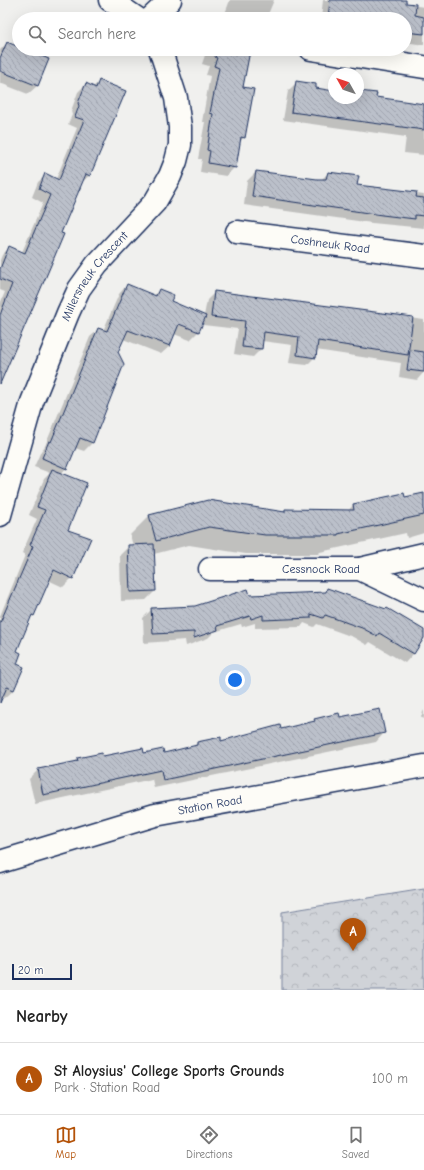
<!DOCTYPE html>
<html lang="en">
<head>
<meta charset="utf-8">
<style>
	:root { --surface:#fff; --page:#f6f6f6; --text:#222; --muted:#767676; --line:#e0e0e0; --accent:#b45309 }
	body { margin:0; font-family:"Comic Neue",sans-serif; background:var(--page); color:var(--text) }
	.compass { position:absolute; left:328px; top:68px; width:36px; height:36px; border-radius:50%; background:var(--surface); box-shadow:0 4px 16px #0002; rotate:310deg }
	.scale { position:absolute; left:12px; bottom:10px; width:60px; box-sizing:border-box; padding-left:4px; border:2px solid #1b2f5e; border-top:0; font-size:11px; line-height:14px; white-space:nowrap; color:#1b2f5e; -webkit-text-stroke:3px #fdfcf7; paint-order:stroke }
	.you { position:absolute; left:235px; top:680px; width:14px; height:14px; margin:-10px; border:3px solid #fff; border-radius:50%; background:#1a73e8; box-shadow:0 0 0 6px #1a73e833 }
	.badge { display:grid; place-items:center; width:26px; height:26px; border-radius:50%; background:var(--accent); color:#fff; font-size:13px; font-weight:700 }
	.pin { position:absolute; translate:-50% -33px; filter:drop-shadow(0 1px 2px #0008) }
	.pin::after { content:''; position:absolute; top:21px; width:14px; height:12px; background:inherit; clip-path:polygon(0 0,100% 0,50% 100%) }
	.list { margin:0; padding:0; list-style:none }
	h2 { display:flex; justify-content:space-between; align-items:center; height:52px; margin:0; padding:0 16px; font-size:17px }
	h2 small { font-size:13px; font-weight:400; color:var(--muted) }
	.list li { display:grid; grid-template-columns:26px 1fr auto; gap:12px; align-items:center; box-sizing:border-box; height:72px; padding:0 16px; border-top:1px solid var(--line) }
	.list b { display:block; font-size:15px; white-space:nowrap }
	.list p { margin:0; font-size:13px; white-space:nowrap; color:var(--muted) }
	.list em { font-size:13px; font-style:normal; color:var(--muted) }
	.icon { flex:none; width:22px; height:22px; fill:none; stroke:currentColor; stroke-width:2; stroke-linecap:round; stroke-linejoin:round }
	.map { position:relative; flex:none; width:424px; height:990px; overflow:hidden }
	.search { position:absolute; background:var(--surface); box-shadow:0 4px 16px #0002; left:12px; right:12px; top:12px; height:44px; display:flex; align-items:center; gap:10px; box-sizing:border-box; padding:0 14px; border-radius:22px; color:var(--muted); font-size:15px }
	.sheet { height:124px; background:var(--surface) }
	nav { display:flex; justify-content:space-around; align-items:center; box-sizing:border-box; height:56px; border-top:1px solid var(--line); background:var(--surface); font-size:11px; color:var(--muted) }
	nav a { display:grid; justify-items:center; gap:2px }
	nav .on { color:var(--accent) }
	.map>svg:first-child { display:block }
	.park { fill:url(#park-crowns); stroke:#76819b }
	.shadow { fill:#0003 }
	.building { fill:url(#building-back-hatch); stroke:#1b2f5e }
	.lines { fill:none; stroke-linecap:round; stroke-linejoin:round }
	.minor-casing { stroke:#1b2f5e; stroke-width:25 }
	.minor { stroke:#fdfcf7; stroke-width:22 }
	.labels { text-anchor:middle; stroke-width:3.5; stroke-linejoin:round; paint-order:stroke }
	.street-label { font-size:12px; fill:#1b2f5e; stroke:#fdfcf7 }
</style>
</head>
<body>
<div class="map">
<svg width="424" height="990" viewBox="0 0 424 990">
	<defs>
		<pattern id="park-crowns" width="20" height="18" patternUnits="userSpaceOnUse"><rect width="20" height="18" fill="#d0d3d8"/><path d="M2 6a3 3 0 1 1 6 0M12 15a3 3 0 1 1 6 0" fill="none" stroke="#b2b5bc"/></pattern>
		<pattern id="building-back-hatch" width="6" height="6" patternUnits="userSpaceOnUse"><rect width="6" height="6" fill="#bbc0ca"/><path d="M-1 5l2 2M0 0l6 6M5-1l2 2" fill="none" stroke="#a0a5b0"/></pattern>
	</defs>
	<rect width="100%" height="100%" fill="#f0f0ee"/>
	<filter id="ink" filterUnits="userSpaceOnUse"><feTurbulence type="fractalNoise" baseFrequency=".025" numOctaves="2"/><feDisplacementMap in="SourceGraphic" scale="8" xChannelSelector="R" yChannelSelector="G"/><feConvolveMatrix kernelMatrix="1 2 1 2 8 2 1 2 1" color-interpolation-filters="sRGB"/></filter>
	<g filter="url(#ink)">
		<polygon class="park" points="424,889 424,990 282,990 282,912"/>
		<g class="shadow">
			<polygon points="230,0 274,0 266,19 223,19"/>
			<polygon points="323,0 405,0 405,4 424,7 424,45 405,42 405,19 321,19"/>
			<polygon points="7,43 48,60 37,86 28,94 0,83 0,50"/>
			<polygon points="207,49 252,49 248,54 242,88 244,137 239,143 235,167 226,176 200,172 202,159 198,159 205,122 202,122 210,76 206,75 209,66 202,64"/>
			<polygon points="100,81 90,175 81,183 0,383 0,304 5,292 0,290 0,260 2,255 10,247 22,252 43,203 32,197 38,182 46,175 56,179 77,128 68,124 72,115 71,111 78,92 86,84 93,87"/>
			<polygon points="296,83 315,89 334,92 334,98 358,98 359,92 375,98 424,105 424,155 404,153 406,137 283,120 288,91"/>
			<polygon points="256,172 321,180 328,173 356,186 424,195 424,228 372,223 244,205 247,181"/>
			<polygon points="127,285 153,296 159,290 170,302 204,316 207,300 215,292 424,320 424,372 417,380 399,377 401,363 316,350 315,357 307,365 289,363 292,345 262,341 261,349 253,357 234,354 238,329 203,325 204,318 198,332 190,340 174,334 170,346 161,354 123,339 117,352 123,364 92,443 84,451 75,448 66,468 61,474 72,578 63,587 48,580 33,615 29,620 16,652 14,690 5,698 0,697 0,616 25,555 22,553 37,519 29,515 44,479 50,473 34,467 41,451 45,446 90,337 99,329 103,331 119,294"/>
			<polygon points="403,494 405,499 424,494 424,533 407,538 406,533 320,552 318,554 246,554 189,545 154,554 155,591 146,600 121,601 120,555 129,546 133,546 130,535 149,516 283,513 286,510 348,511 353,505"/>
			<polygon points="327,590 424,631 424,636 413,654 405,663 370,642 367,645 353,637 317,624 314,627 304,623 301,627 255,628 255,623 242,627 241,624 214,632 208,638 186,646 185,640 144,643 143,618 152,609 195,607 249,596 324,593"/>
			<polygon points="424,710 424,719 421,717"/>
			<polygon points="339,718 384,733 376,742 154,788 152,779 35,804 29,779 38,770 74,762 78,759 163,754 193,747 197,743 221,742 312,723 315,720"/>
		</g>
		<g class="building">
			<polygon points="330,0 406,0 406,3 416,4 415,15 424,17 424,34 405,32 405,19 328,19"/>
			<polygon points="7,42 19,47 19,49 24,49 49,59 38,86 0,71 0,58"/>
			<polygon points="217,49 253,49 252,52 250,51 243,87 254,89 245,138 241,137 236,168 208,163 210,151 207,150 213,114 210,113 219,68 214,66 217,58 215,57"/>
			<polygon points="99,80 126,91 90,176 86,174 61,233 64,234 51,265 0,384 0,315 12,284 0,279 0,269 9,246 25,253 50,195 39,189 45,173 59,180 84,120 75,117 79,106 78,103 86,83 96,88"/>
			<polygon points="296,81 316,84 316,88 334,91 334,98 358,98 359,91 377,93 376,97 424,104 424,130 291,112"/>
			<polygon points="256,171 317,179 326,179 328,172 359,176 357,185 417,192 416,197 424,198 424,216 415,215 415,219 382,215 252,196"/>
			<polygon points="127,284 156,296 159,289 174,295 171,301 206,316 199,332 179,324 170,346 128,330 118,352 124,364 93,443 80,438 67,469 42,458 49,441 51,442 98,328 107,331"/>
			<polygon points="214,291 413,317 408,355 318,341 316,358 297,355 299,337 264,332 262,349 242,347 245,321 211,317"/>
			<polygon points="410,350 424,352 424,372 407,370"/>
			<polygon points="52,469 87,483 68,530 91,538 73,579 54,570 34,616 32,615 17,651 21,653 17,664 24,667 14,690 7,687 0,703 0,623 33,546 30,545 45,510 37,507"/>
			<polygon points="404,493 405,497 424,493 424,515 338,534 338,535 265,535 209,527 156,541 149,515 208,500 285,512 285,509 354,510 353,504"/>
			<polygon points="154,544 156,591 130,592 128,545"/>
			<polygon points="327,588 386,609 387,608 424,630 424,638 414,654 379,633 377,636 362,628 325,615 323,618 311,614 311,618 263,620 263,615 251,619 250,616 217,626 218,630 194,638 194,632 153,634 151,608 195,606 248,589 250,595 326,592"/>
			<polygon points="380,709 385,733 163,780 161,770 43,795 38,769 78,761 77,758 102,753 103,756 143,748 144,753 163,749 164,753 197,745 197,742 221,737 221,741 280,725 281,729 315,721 314,719 339,713 340,717"/>
		</g>
		<g class="lines">
			<g class="minor-casing">
				<g id="minor">
					<polyline points="110,0 138,19"/>
					<polyline points="150,19 170,0"/>
					<polyline points="311,49 424,67"/>
					<path id="s1" d="M237,232L424,256"/>
					<path id="s2" d="M0,515L32,402L68,313L79,289L97,264L155,202L170,176L176,161L180,145V127L176,98L160,49"/>
					<path id="s3" d="M210,569H360L424,600"/>
					<polyline points="360,569 424,554"/>
					<path id="s4" d="M0,862L155,815L424,766"/>
				</g>
			</g>
			<use href="#minor" class="minor"/>
		</g>
	</g>
	<g class="labels">
		<g class="street-label">
			<text dy="4" stroke="none"><textPath href="#s1" startOffset="94">Coshneuk Road</textPath></text>
			<text dy="4" stroke="none"><textPath href="#s2" startOffset="259">Millersneuk Crescent</textPath></text>
			<text dy="4" stroke="none"><textPath href="#s3" startOffset="111">Cessnock Road</textPath></text>
			<text dy="4" stroke="none"><textPath href="#s4" startOffset="218">Station Road</textPath></text>
		</g>
	</g>
</svg>
<svg class="compass" viewBox="-18 -18 36 36"><path d="M0-13l5 13h-10z" fill="#e53935"/><path d="M0 13l5-13h-10z" fill="#767676"/></svg>
<div class="scale">20 m</div>
<div class="you"></div>
<div class="pin badge" style="left:353px;top:951px">A</div>
<div class="search"><svg class="icon" aria-label="search" viewBox="0 0 24 24"><circle cx="10" cy="10" r="6"/><path d="M15 15l6 6"/></svg>Search here</div>
</div>
<section class="sheet">
<h2>Nearby<small></small></h2>
<ul class="list">
<li><span class="badge">A</span><div><b>St Aloysius' College Sports Grounds</b><p>Park · Station Road</p></div><em>100 m</em></li>
</ul>
</section>
<nav>
<a class="on"><svg class="icon" aria-label="map" viewBox="0 0 24 24"><path d="M3 6l6-2 6 2 6-2v14l-6 2-6-2-6 2zM9 4v14M15 6v14"/></svg>Map</a>
<a><svg class="icon" aria-label="directions" viewBox="0 0 24 24"><path d="M12 3l9 9-9 9-9-9zM9 14v-3h6M13 9l2 2-2 2"/></svg>Directions</a>
<a><svg class="icon" aria-label="saved" viewBox="0 0 24 24"><path d="M7 4h10v16l-5-4-5 4z"/></svg>Saved</a>
</nav>
</body>
</html>
